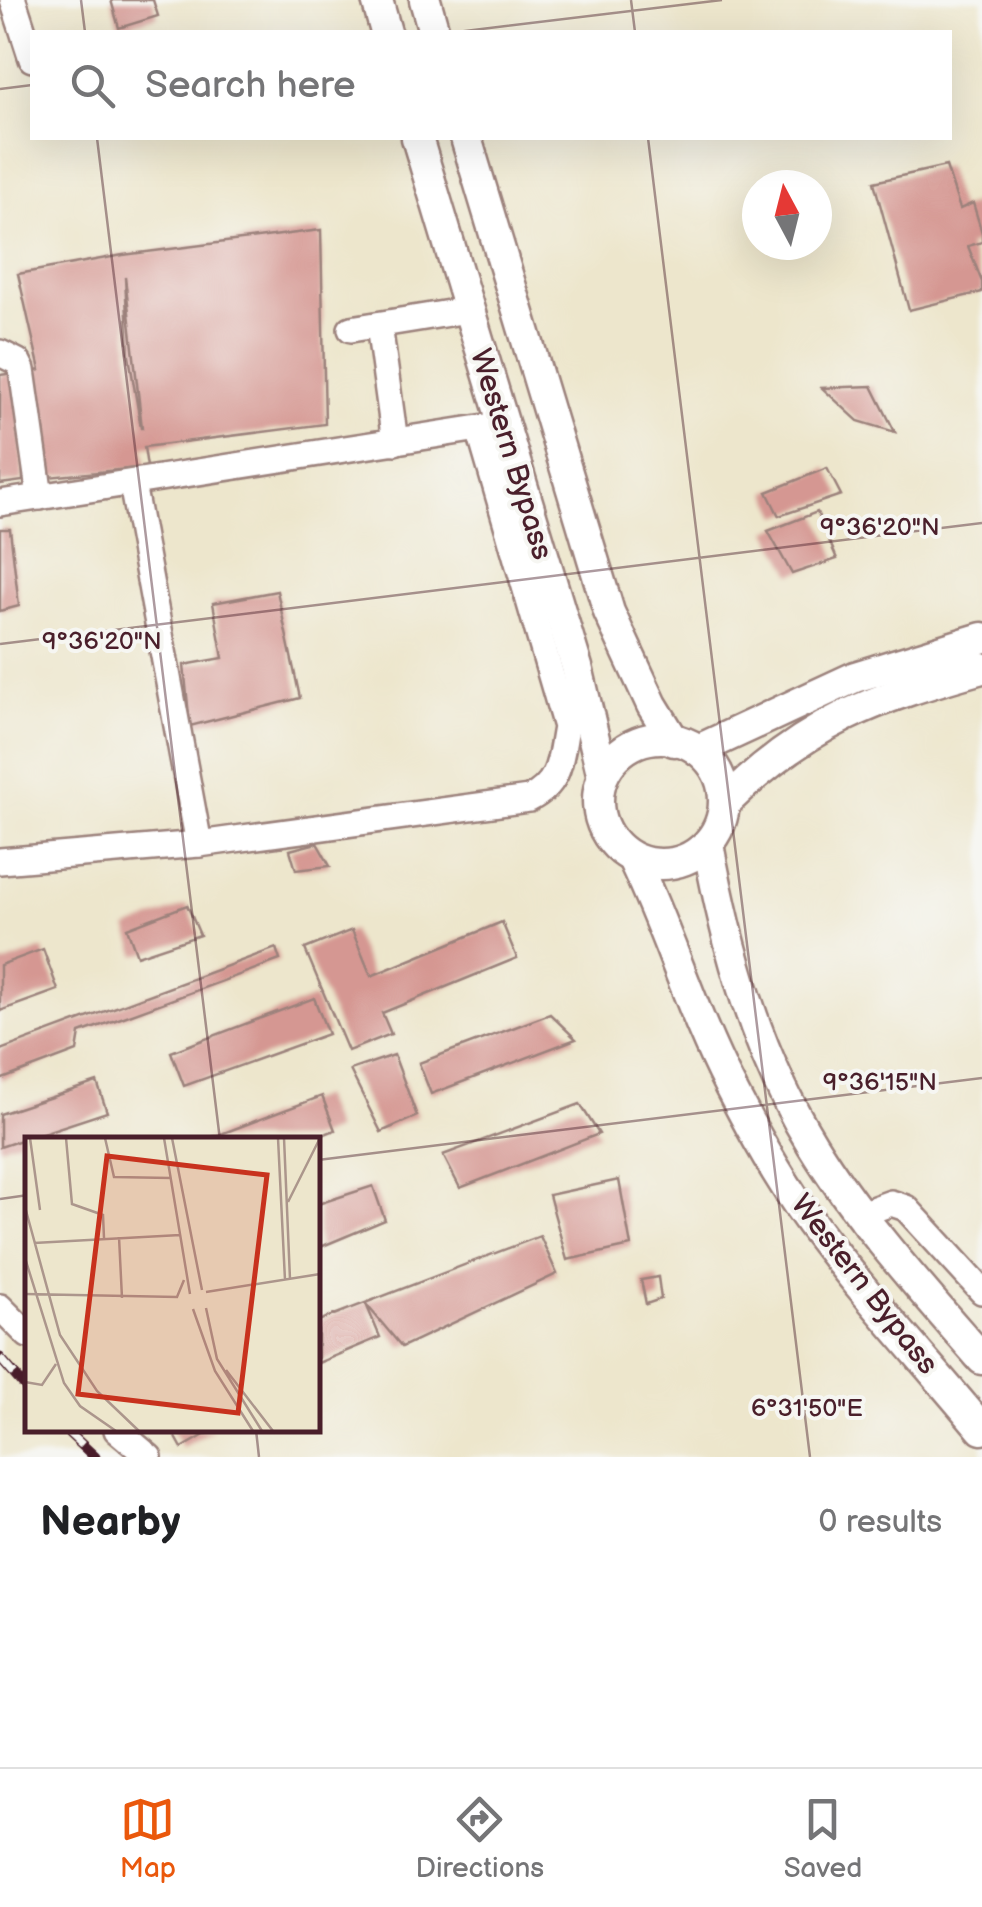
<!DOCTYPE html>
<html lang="en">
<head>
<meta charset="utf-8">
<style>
	:root { --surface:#fff; --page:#f6f6f6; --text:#202124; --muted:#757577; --line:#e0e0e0; --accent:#ea580c }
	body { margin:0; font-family:"Balsamiq Sans",sans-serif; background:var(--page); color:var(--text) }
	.compass { position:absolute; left:742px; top:170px; width:90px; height:90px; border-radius:50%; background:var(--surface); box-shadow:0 10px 40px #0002; rotate:353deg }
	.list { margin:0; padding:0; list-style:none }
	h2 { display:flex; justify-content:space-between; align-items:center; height:130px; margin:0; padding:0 40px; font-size:42px }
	h2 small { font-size:32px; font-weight:400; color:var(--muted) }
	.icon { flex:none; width:55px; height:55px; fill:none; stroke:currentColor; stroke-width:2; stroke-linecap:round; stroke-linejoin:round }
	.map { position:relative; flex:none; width:982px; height:1457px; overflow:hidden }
	.search { position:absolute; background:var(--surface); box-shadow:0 10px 40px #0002; left:30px; right:30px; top:30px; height:110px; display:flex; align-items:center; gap:25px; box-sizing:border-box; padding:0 35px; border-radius:0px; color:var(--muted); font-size:38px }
	.sheet { height:310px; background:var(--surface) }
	nav { display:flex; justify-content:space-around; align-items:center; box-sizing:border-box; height:140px; border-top:2px solid var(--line); background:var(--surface); font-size:28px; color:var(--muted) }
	nav a { display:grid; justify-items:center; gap:5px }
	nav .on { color:var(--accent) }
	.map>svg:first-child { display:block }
	.building { fill:#d59792; fill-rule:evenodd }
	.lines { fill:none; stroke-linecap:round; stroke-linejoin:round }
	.minor-casing { stroke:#9c827c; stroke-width:30 }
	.major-casing { stroke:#9c827c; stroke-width:35 }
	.minor { stroke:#fff; stroke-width:25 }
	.major { stroke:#fff; stroke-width:30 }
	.rail-casing { stroke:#4a1f2b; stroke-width:11 }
	.rail { stroke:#f6f6f2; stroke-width:8; stroke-dasharray:22; stroke-linecap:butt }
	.ticks { fill:none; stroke:#4a1f2b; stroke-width:2.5; stroke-opacity:0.45 }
	.labels { text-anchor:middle; stroke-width:8; stroke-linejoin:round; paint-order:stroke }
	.street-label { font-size:30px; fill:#4a1f2b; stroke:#f6f6f2 }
	.inset-road { fill:none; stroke:#ac968c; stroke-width:2.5 }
	.view { fill:#c8321e; fill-opacity:0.15; stroke:#c8321e; stroke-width:5 }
	.inset-edge { fill:none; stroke:#4a1f2b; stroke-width:5 }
	.ticks-label { font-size:25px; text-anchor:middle; fill:#4a1f2b; stroke:#f6f6f2; stroke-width:8; stroke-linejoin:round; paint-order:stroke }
</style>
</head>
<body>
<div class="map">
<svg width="982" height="1457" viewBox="0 0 982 1457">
	<rect width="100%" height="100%" fill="#f6f6f2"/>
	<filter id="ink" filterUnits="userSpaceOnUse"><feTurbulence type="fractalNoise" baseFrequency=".01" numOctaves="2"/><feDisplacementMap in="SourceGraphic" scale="20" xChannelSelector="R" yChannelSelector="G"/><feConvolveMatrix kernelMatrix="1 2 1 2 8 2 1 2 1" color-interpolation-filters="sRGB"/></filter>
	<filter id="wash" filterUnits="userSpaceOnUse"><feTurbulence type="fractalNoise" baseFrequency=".0048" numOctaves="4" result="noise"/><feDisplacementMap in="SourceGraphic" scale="40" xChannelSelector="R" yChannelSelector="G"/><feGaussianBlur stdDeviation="2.25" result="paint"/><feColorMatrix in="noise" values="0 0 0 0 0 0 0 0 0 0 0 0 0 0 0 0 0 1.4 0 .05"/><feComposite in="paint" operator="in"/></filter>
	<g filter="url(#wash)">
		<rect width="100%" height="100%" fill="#ede6cc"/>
		<g id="blocks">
			<g class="building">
				<polygon points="111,0 153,0 158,16 119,28"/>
				<polygon points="946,166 960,209 973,203 982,233 982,242 968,246 982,282 982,292 909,310 874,182"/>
				<path d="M321,230L325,424L144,447L147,467L49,477L32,372L40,370L18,274L123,255ZM125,277L142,428H141L129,356Z"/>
				<polygon points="21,372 23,481 0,484 0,375"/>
				<polygon points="872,386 895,432 858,421 822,388"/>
				<polygon points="827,468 841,495 779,516 767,492"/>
				<polygon points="817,512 837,559 792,574 768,531"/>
				<polygon points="0,529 10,529 19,606 0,611"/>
				<polygon points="277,591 300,698 190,726 184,665 223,658 213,603"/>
				<polygon points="317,843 330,866 296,870 290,850"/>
				<polygon points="187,905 200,935 137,956 127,928"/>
				<polygon points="502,922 517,958 382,1013 391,1034 348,1051 305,949 352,930 371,976"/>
				<polygon points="276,948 280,960 80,1033 77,1051 0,1080 0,1050"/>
				<polygon points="43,949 58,990 0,1011 0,965"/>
				<polygon points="314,998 328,1034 184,1086 171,1052"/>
				<polygon points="550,1014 576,1039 431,1094 419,1063"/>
				<polygon points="394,1055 417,1116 381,1132 350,1070"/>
				<polygon points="97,1082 107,1112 0,1147 0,1114"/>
				<polygon points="322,1096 335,1130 310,1140 205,1140"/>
				<polygon points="580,1104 599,1134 460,1188 443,1155"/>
				<polygon points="619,1180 631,1246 567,1260 549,1195"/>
				<polygon points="373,1186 385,1220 318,1248 318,1204"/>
				<polygon points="540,1236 557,1274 402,1347 366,1304 380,1337 318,1363 318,1321"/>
				<polygon points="658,1277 661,1299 646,1304 641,1280"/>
				<polygon points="172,1430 213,1430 182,1448"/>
			</g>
		</g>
	</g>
	<g filter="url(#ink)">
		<use href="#blocks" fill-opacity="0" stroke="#9c827c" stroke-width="2.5"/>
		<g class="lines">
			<g class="minor-casing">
				<g id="minor">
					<polyline points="13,0 32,59"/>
					<polyline points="379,325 395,442"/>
					<polyline points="351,329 468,310"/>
					<polyline points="0,353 18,362 22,370 40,497"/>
					<polyline points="132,484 199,844"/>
					<polyline points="0,503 492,426"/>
					<path d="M0,861L199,844L529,799C561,783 560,759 566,727L479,429"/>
					<polyline points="861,1214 891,1203 906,1208 982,1291"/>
					<polyline points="0,1307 28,1335"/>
					<polyline points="117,1430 149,1457"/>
				</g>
			</g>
			<g class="major-casing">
				<g id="major">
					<polyline points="377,0 386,32"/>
					<polyline points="425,0 434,32"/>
					<polyline points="417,138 577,667 602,773"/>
					<polyline points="466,138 609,612 652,705 674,741"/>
					<circle cx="661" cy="801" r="63"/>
					<polyline points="698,750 855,677 982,638"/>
					<path d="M726,802C807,722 875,698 982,668"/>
					<path d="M708,844C727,948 756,1053 812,1144C859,1221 923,1291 982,1359"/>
					<path d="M634,861C669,934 692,1013 729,1085C753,1132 780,1181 811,1223C864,1295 925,1360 982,1429"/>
				</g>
			</g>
			<use href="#minor" class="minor"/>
			<use href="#major" class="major"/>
			<g class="rail-casing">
				<g id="rail">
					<polyline points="0,1358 28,1390"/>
					<polyline points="66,1430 95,1457"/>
				</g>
			</g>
			<use href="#rail" class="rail"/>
		</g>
	</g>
	<path class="ticks" d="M81,0L85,32M631,0L635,32M457,32L722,0M0,89L32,85M97,138L220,1140M648,138L810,1457M0,644L982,523M318,1160L982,1078M0,1199L28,1195M256,1430L259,1457"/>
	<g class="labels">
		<g class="street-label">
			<text transform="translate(512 454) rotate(73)" y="10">Western Bypass</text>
			<text transform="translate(865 1284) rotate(52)" y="10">Western Bypass</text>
		</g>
	</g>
	<g transform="translate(25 1137)">
		<rect width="295" height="295" fill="#ede6cc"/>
		<path class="inset-road" d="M5,1L15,73M41,1L47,67L78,78L79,101M80,1L89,40L146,41M139,1L165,157M147,1L177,153M253,1L260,143M259,1L265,142M263,65L295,1M0,70L35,198L72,254L114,294M94,100L97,161M9,106L155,98M0,121L39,246L55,269L91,294M181,155L295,137M0,157L152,160L159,143M181,171L192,222L237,294M168,172L190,234L228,294M201,233L248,294M0,245L17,248L31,227"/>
		<path class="view" d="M82,19L242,38L213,276L53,257Z"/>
		<rect width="295" height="295" class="inset-edge"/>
	</g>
	<g class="ticks-label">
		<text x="880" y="535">9°36'20"N</text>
		<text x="102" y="649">9°36'20"N</text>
		<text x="880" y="1090">9°36'15"N</text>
		<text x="807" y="1416">6°31'50"E</text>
	</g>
</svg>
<svg class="compass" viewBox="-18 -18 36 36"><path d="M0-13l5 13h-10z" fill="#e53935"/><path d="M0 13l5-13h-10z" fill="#757577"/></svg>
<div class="search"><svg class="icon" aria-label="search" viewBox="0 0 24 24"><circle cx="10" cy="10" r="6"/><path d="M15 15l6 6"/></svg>Search here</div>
</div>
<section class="sheet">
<h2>Nearby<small>0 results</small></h2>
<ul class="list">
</ul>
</section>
<nav>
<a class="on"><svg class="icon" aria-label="map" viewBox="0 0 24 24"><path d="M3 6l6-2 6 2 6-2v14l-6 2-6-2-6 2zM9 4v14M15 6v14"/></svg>Map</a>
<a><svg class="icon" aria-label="directions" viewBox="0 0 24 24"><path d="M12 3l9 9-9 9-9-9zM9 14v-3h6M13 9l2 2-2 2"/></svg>Directions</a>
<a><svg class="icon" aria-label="saved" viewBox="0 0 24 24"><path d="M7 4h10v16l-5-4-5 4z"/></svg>Saved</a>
</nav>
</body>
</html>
